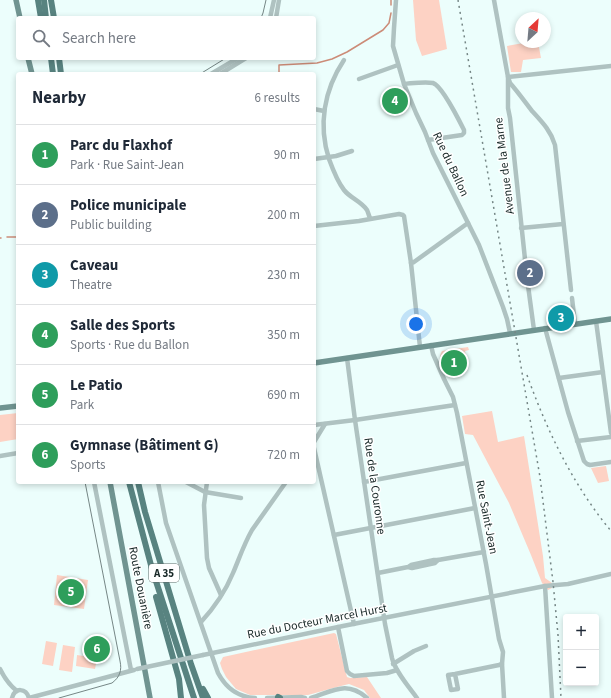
<!DOCTYPE html>
<html lang="en">
<head>
<meta charset="utf-8">
<style>
	:root { --surface:#fff; --page:#f2f2f3; --text:#1f2937; --muted:#747a83; --line:#e0e1e3; --accent:#ea580c }
	body { margin:0; font-family:"Source Sans 3",sans-serif; background:var(--page); color:var(--text) }
	.controls { position:absolute; right:12px; bottom:12px; display:grid; overflow:hidden; border-radius:4px; box-shadow:0 2px 6px #0003 }
	.controls button { width:36px; height:36px; display:grid; place-items:center; padding:0; border:0; border-bottom:1px solid var(--line); background:var(--surface); color:var(--text); font:20px sans-serif }
	.compass { position:absolute; left:515px; top:12px; width:36px; height:36px; border-radius:50%; background:var(--surface); box-shadow:0 2px 6px #0003; rotate:26deg }
	.you { position:absolute; left:416px; top:324px; width:14px; height:14px; margin:-10px; border:3px solid #fff; border-radius:50%; background:#1a73e8; box-shadow:0 0 0 6px #1a73e833 }
	.badge { display:grid; place-items:center; width:26px; height:26px; border-radius:50%; background:var(--accent); color:#fff; font-size:13px; font-weight:700 }
	.pin { position:absolute; translate:-50% -50%; border:2px solid #fff; box-shadow:0 1px 4px #0006 }
	.list { margin:0; padding:0; list-style:none }
	h2 { display:flex; justify-content:space-between; align-items:center; height:52px; margin:0; padding:0 16px; font-size:17px }
	h2 small { font-size:13px; font-weight:400; color:var(--muted) }
	.list li { display:grid; grid-template-columns:26px 1fr auto; gap:12px; align-items:center; box-sizing:border-box; height:60px; padding:0 16px; border-top:1px solid var(--line) }
	.list b { display:block; font-size:15px; white-space:nowrap }
	.list p { margin:0; font-size:13px; white-space:nowrap; color:var(--muted) }
	.list em { font-size:13px; font-style:normal; color:var(--muted) }
	.icon { flex:none; width:22px; height:22px; fill:none; stroke:currentColor; stroke-width:2; stroke-linecap:round; stroke-linejoin:round }
	.map { position:relative; flex:none; width:611px; height:698px; overflow:hidden }
	.search { position:absolute; background:var(--surface); box-shadow:0 2px 6px #0003; left:16px; top:16px; width:300px; height:44px; display:flex; align-items:center; gap:10px; box-sizing:border-box; padding:0 14px; border-radius:4px; color:var(--muted); font-size:15px }
	.panel { position:absolute; background:var(--surface); box-shadow:0 2px 6px #0003; left:16px; top:72px; width:300px; height:412px; border-radius:4px }
	.map>svg:first-child { display:block }
	.green { fill:#fdd2c4 }
	.lines { fill:none; stroke-linecap:round; stroke-linejoin:round }
	.stream { stroke:#cc8c78; stroke-width:1.5 }
	.minor { stroke:#afc2c1; stroke-width:4.5 }
	.major { stroke:#709491; stroke-width:5.5 }
	.highway { stroke:#588380; stroke-width:6 }
	.tram { stroke:#758685; stroke-width:1 }
	.rail { stroke:#758685; stroke-width:1.5; stroke-dasharray:2 4; stroke-linecap:butt }
	.minor-bridge { stroke:#afc2c1; stroke-width:4.5 }
	.labels { text-anchor:middle; stroke-width:3; stroke-linejoin:round; paint-order:stroke }
	.shield { fill:#fff; stroke:#5c6867; stroke-width:1 }
	.shield-label { font-size:11px; font-weight:bold; fill:#162726 }
	.street-label { font-size:12px; fill:#162726; stroke:#fff }
</style>
</head>
<body>
<div class="map">
<svg width="611" height="698" viewBox="0 0 611 698">
	<rect width="100%" height="100%" fill="#ecfefc"/>
	<g class="green">
		<polygon points="413,0 439,0 447,49 422,56 416,40"/>
		<polygon points="529,42 538,42 541,58 523,60 521,72 511,72 507,46"/>
		<path d="M468,347L469,350L465,351L468,369L461,370V373L446,374C443,366 437,358 442,351Z"/>
		<polygon points="492,411 498,442 524,436 543,556 545,578 552,583 552,588 548,590 542,583 531,555 509,503 473,435 465,434 462,416"/>
		<polygon points="18,413 18,439 0,442 0,415"/>
		<polygon points="606,466 609,481 598,483 591,468"/>
		<polygon points="57,575 88,580 84,609 54,605"/>
		<polygon points="334,633 336,634 347,677 350,678 367,677 381,698 370,698 364,690 349,684 337,687 308,695 250,695 236,689 226,677 222,669 220,663 223,657"/>
		<polygon points="46,641 57,643 53,666 42,664"/>
		<polygon points="63,645 75,647 72,672 59,670"/>
		<polygon points="77,655 97,658 95,669 76,666"/>
	</g>
	<g class="lines">
		<g class="stream">
			<polyline points="391,5 391,0"/>
			<polyline points="279,74 279,65 317,63 332,59 347,52 383,30 389,23 391,13"/>
			<polyline points="7,237 18,237"/>
			<polyline points="0,238 1,238"/>
		</g>
		<g class="minor">
			<polyline points="396,0 394,28 393,46 404,84 416,113 425,132 433,153 479,245 503,307 507,319 510,333"/>
			<polyline points="494,0 508,77 508,108 510,118 527,278 534,330"/>
			<polyline points="270,18 274,0"/>
			<polyline points="276,18 279,0"/>
			<path d="M344,60C324,90 318,125 329,159C333,170 337,181 344,190C350,198 361,201 367,210C368,212 369,216 370,218"/>
			<polyline points="211,74 238,58"/>
			<polyline points="220,74 246,58"/>
			<polyline points="508,77 611,66"/>
			<polyline points="359,79 398,65"/>
			<path d="M509,80L510,83C518,92 525,102 532,111C542,122 551,131 555,145L571,290"/>
			<path d="M404,84C410,83 427,82 433,83C442,86 459,120 464,130V133L462,135L428,140"/>
			<polyline points="314,109 324,111"/>
			<polyline points="314,159 336,156 352,151"/>
			<polyline points="314,226 359,221 399,214 403,215 404,216 411,263 420,347"/>
			<polyline points="521,228 563,224"/>
			<polyline points="411,263 414,262 468,223"/>
			<polyline points="572,298 575,324"/>
			<polyline points="596,321 611,433"/>
			<polyline points="545,328 568,412 584,461 587,464 590,465 611,462"/>
			<polyline points="431,345 433,354 444,379 453,397 457,413 486,564 499,639 503,652 502,664 504,698"/>
			<path d="M347,358L355,420L385,624L392,658C395,671 409,687 417,698"/>
			<polyline points="559,378 603,372"/>
			<polyline points="314,425 355,420 455,405"/>
			<polyline points="577,441 611,437"/>
			<polyline points="314,442 325,424"/>
			<polyline points="314,448 354,624"/>
			<polyline points="0,456 18,453"/>
			<polyline points="94,482 131,670"/>
			<path d="M158,482L166,523L218,673C226,688 237,697 255,698"/>
			<polyline points="186,482 205,492 241,498"/>
			<polyline points="207,482 204,505 207,558 209,568 221,595"/>
			<polyline points="364,482 466,463"/>
			<polyline points="334,535 475,508"/>
			<polyline points="438,560 484,552"/>
			<polyline points="378,573 408,567 411,565 434,560 438,560 435,563 412,568 408,567"/>
			<polyline points="545,586 552,698"/>
			<path d="M201,622C213,609 226,590 233,573C239,559 244,544 252,530L286,482"/>
			<polyline points="338,627 347,671 350,674 354,676 387,673 397,670"/>
			<polyline points="203,655 343,626 545,586 568,584 611,574"/>
			<polyline points="393,664 414,651 426,646"/>
			<path d="M0,669C4,677 9,685 17,691"/>
			<polyline points="455,674 458,689 451,690 448,675 455,674 499,665 502,664"/>
			<path d="M12,698C15,687 26,688 29,698"/>
			<polyline points="29,698 134,670"/>
			<polyline points="267,698 301,697 305,698"/>
			<path d="M311,698C333,691 347,680 367,698"/>
		</g>
		<g class="major">
			<polyline points="16,0 20,18"/>
			<polyline points="28,58 32,74"/>
			<polyline points="314,363 611,319"/>
			<polyline points="0,408 18,406"/>
			<polyline points="110,482 150,698"/>
		</g>
		<g class="highway">
			<polyline points="38,0 41,18"/>
			<polyline points="44,0 46,18"/>
			<polyline points="51,0 54,18"/>
			<polyline points="51,58 53,74"/>
			<polyline points="59,58 61,74"/>
			<polyline points="129,482 152,569 194,698"/>
			<polyline points="138,482 145,512 191,664 203,698"/>
			<polyline points="156,597 179,679 181,698"/>
			<polyline points="203,689 208,698"/>
			<polyline points="278,697 280,698"/>
		</g>
		<g class="tram">
			<polyline points="261,18 263,13 266,0"/>
			<polyline points="200,74 226,58"/>
			<path d="M59,698L112,683C120,677 122,670 120,661L85,482"/>
		</g>
		<g class="rail">
			<polyline points="458,0 540,477 553,582 558,635 561,698"/>
			<path d="M527,375C547,431 573,485 611,531"/>
		</g>
		<polyline class="minor-bridge" points="137,669 203,655"/>
	</g>
	<g class="labels">
		<rect class="shield" x="149" y="564" width="30" height="18" rx="3"/>
		<g class="shield-label">
			<text x="164" y="577">A 35</text>
		</g>
		<g class="street-label">
			<text transform="translate(451 164) rotate(65)" y="4">Rue du Ballon</text>
			<text transform="translate(504 166) rotate(-97)" y="4">Avenue de la Marne</text>
			<text transform="translate(375 486) rotate(82)" y="4">Rue de la Couronne</text>
			<text transform="translate(487 517) rotate(79)" y="4">Rue Saint-Jean</text>
			<text transform="translate(141 588) rotate(79)" y="4">Route Douanière</text>
			<text transform="translate(317 621) rotate(-11)" y="4">Rue du Docteur Marcel Hurst</text>
		</g>
	</g>
</svg>
<div class="controls">
<button>+</button>
<button>−</button>
</div>
<svg class="compass" viewBox="-18 -18 36 36"><path d="M0-13l5 13h-10z" fill="#e53935"/><path d="M0 13l5-13h-10z" fill="#747a83"/></svg>
<div class="you"></div>
<div class="pin badge" style="left:454px;top:363px;background:#2e9e5b">1</div>
<div class="pin badge" style="left:530px;top:273px;background:#5c6f8a">2</div>
<div class="pin badge" style="left:561px;top:318px;background:#0f9aa8">3</div>
<div class="pin badge" style="left:395px;top:101px;background:#2e9e5b">4</div>
<div class="pin badge" style="left:71px;top:592px;background:#2e9e5b">5</div>
<div class="pin badge" style="left:97px;top:649px;background:#2e9e5b">6</div>
<div class="search"><svg class="icon" aria-label="search" viewBox="0 0 24 24"><circle cx="10" cy="10" r="6"/><path d="M15 15l6 6"/></svg>Search here</div>
<section class="panel">
<h2>Nearby<small>6 results</small></h2>
<ul class="list">
<li><span class="badge" style="background:#2e9e5b">1</span><div><b>Parc du Flaxhof</b><p>Park · Rue Saint-Jean</p></div><em>90 m</em></li>
<li><span class="badge" style="background:#5c6f8a">2</span><div><b>Police municipale</b><p>Public building</p></div><em>200 m</em></li>
<li><span class="badge" style="background:#0f9aa8">3</span><div><b>Caveau</b><p>Theatre</p></div><em>230 m</em></li>
<li><span class="badge" style="background:#2e9e5b">4</span><div><b>Salle des Sports</b><p>Sports · Rue du Ballon</p></div><em>350 m</em></li>
<li><span class="badge" style="background:#2e9e5b">5</span><div><b>Le Patio</b><p>Park</p></div><em>690 m</em></li>
<li><span class="badge" style="background:#2e9e5b">6</span><div><b>Gymnase (Bâtiment G)</b><p>Sports</p></div><em>720 m</em></li>
</ul>
</section>
</div>
</body>
</html>
